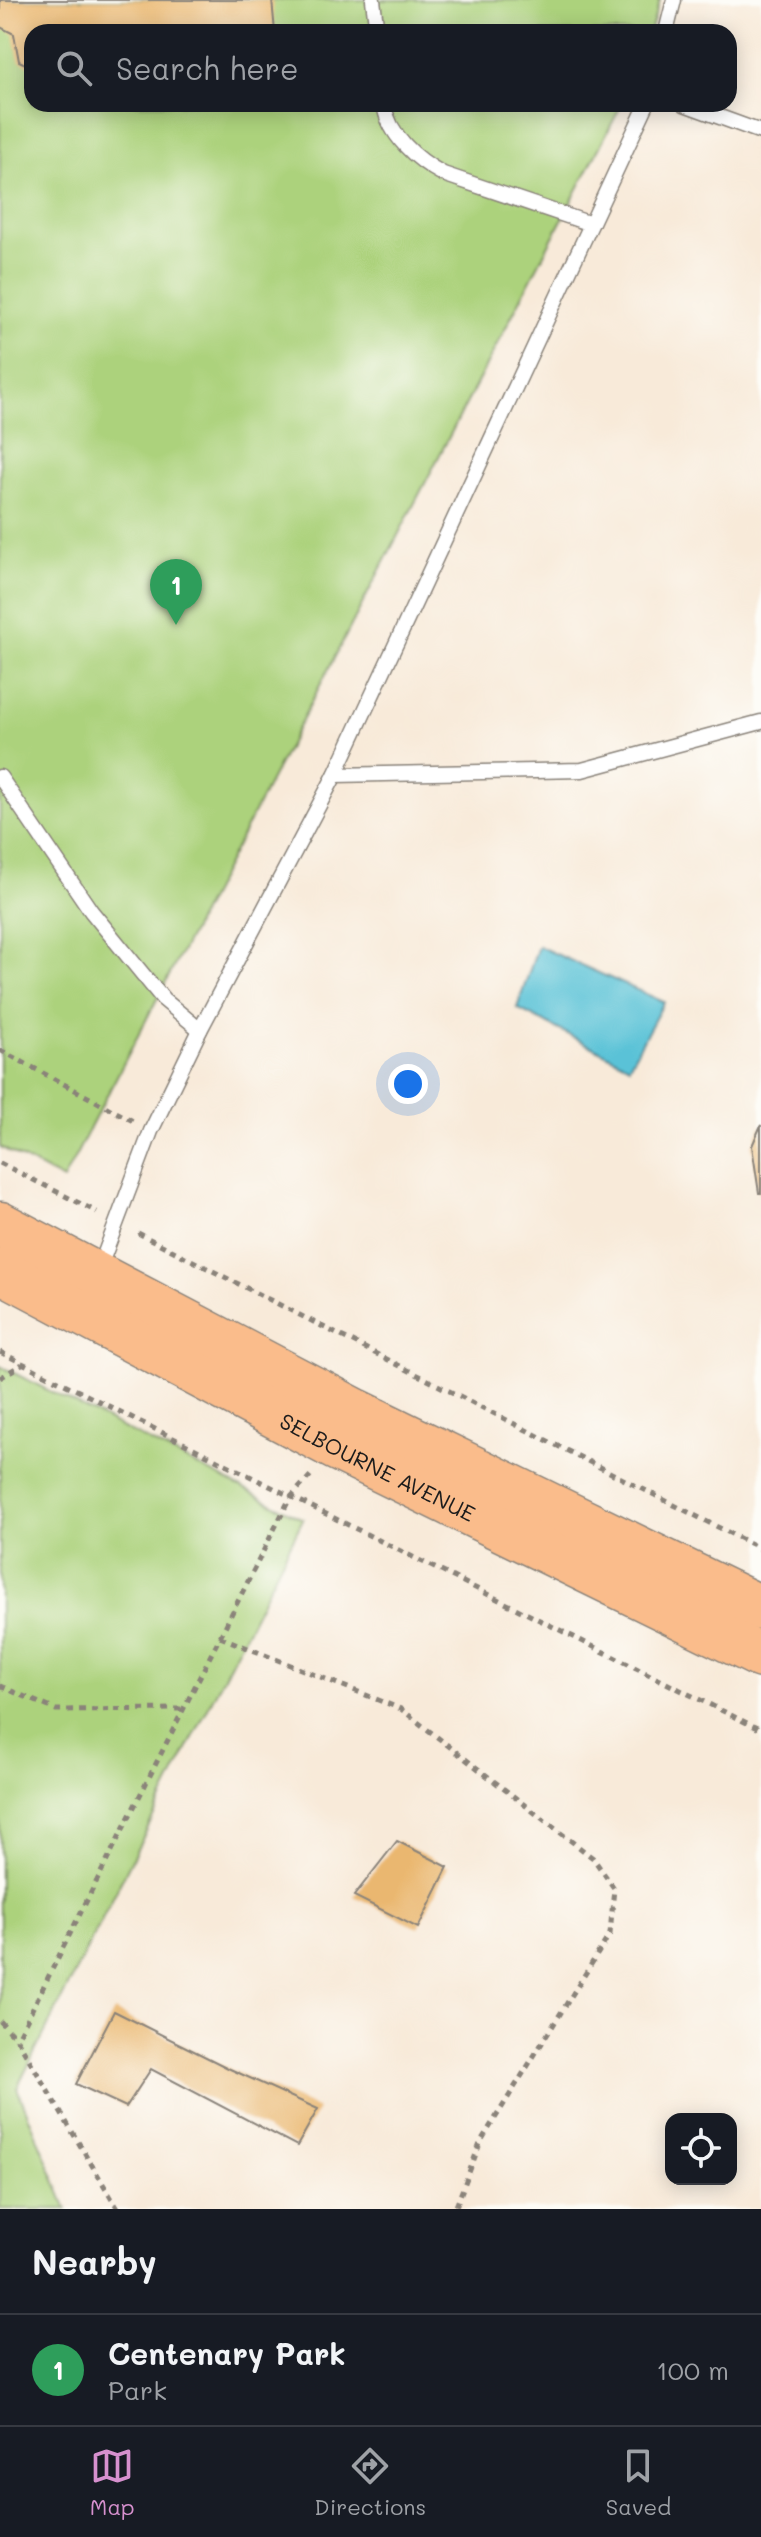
<!DOCTYPE html>
<html lang="en">
<head>
<meta charset="utf-8">
<style>
	:root { --surface:#171b24; --page:#20242c; --text:#f1f3f6; --muted:#9ea1a6; --line:#363941; --accent:#d690ce }
	body { margin:0; font-family:Mali,sans-serif; background:var(--page); color:var(--text) }
	.controls { position:absolute; right:24px; bottom:24px; display:grid; overflow:hidden; border-radius:16px; box-shadow:0 4px 20px #0003 }
	.controls button { width:72px; height:72px; display:grid; place-items:center; padding:0; border:0; border-bottom:2px solid var(--line); background:var(--surface); color:var(--text); font:40px sans-serif }
	.you { position:absolute; left:408px; top:1084px; width:28px; height:28px; margin:-20px; border:6px solid #fff; border-radius:50%; background:#1a73e8; box-shadow:0 0 0 12px #1a73e833 }
	.badge { display:grid; place-items:center; width:52px; height:52px; border-radius:50%; background:var(--accent); color:#fff; font-size:26px; font-weight:700 }
	.pin { position:absolute; translate:-50% -66px; filter:drop-shadow(0 2px 4px #0008) }
	.pin::after { content:''; position:absolute; top:42px; width:28px; height:24px; background:inherit; clip-path:polygon(0 0,100% 0,50% 100%) }
	.list { margin:0; padding:0; list-style:none }
	h2 { display:flex; justify-content:space-between; align-items:center; height:104px; margin:0; padding:0 32px; font-size:34px }
	h2 small { font-size:26px; font-weight:400; color:var(--muted) }
	.list li { display:grid; grid-template-columns:52px 1fr auto; gap:24px; align-items:center; box-sizing:border-box; height:112px; padding:0 32px; border-top:2px solid var(--line) }
	.list b { display:block; font-size:30px; white-space:nowrap }
	.list p { margin:0; font-size:26px; white-space:nowrap; color:var(--muted) }
	.list em { font-size:26px; font-style:normal; color:var(--muted) }
	.icon { flex:none; width:44px; height:44px; fill:none; stroke:currentColor; stroke-width:2; stroke-linecap:round; stroke-linejoin:round }
	.map { position:relative; flex:none; width:761px; height:2209px; overflow:hidden }
	.search { position:absolute; background:var(--surface); box-shadow:0 4px 20px #0003; left:24px; right:24px; top:24px; height:88px; display:flex; align-items:center; gap:20px; box-sizing:border-box; padding:0 28px; border-radius:24px; color:var(--muted); font-size:30px }
	.sheet { height:216px; background:var(--surface) }
	nav { display:flex; justify-content:space-around; align-items:center; box-sizing:border-box; height:112px; border-top:2px solid var(--line); background:var(--surface); font-size:22px; color:var(--muted) }
	nav a { display:grid; justify-items:center; gap:4px }
	nav .on { color:var(--accent) }
	.map>svg:first-child { display:block }
	.green { fill:#acd27c; stroke:#64774c; stroke-width:2 }
	.water { fill:#5ac2d7; stroke:#3b6f7a; stroke-width:2 }
	.building { fill:#eab76f }
	.lines { fill:none; stroke-linecap:round; stroke-linejoin:round }
	.lane-casing { stroke:#8a837a; stroke-width:17 }
	.highway-casing { stroke:#8a837a; stroke-width:47 }
	.path { stroke:#8a837a; stroke-width:5; stroke-dasharray:6 6; stroke-linecap:butt }
	.lane { stroke:#fff; stroke-width:14 }
	.highway { stroke:#fabc8b; stroke-width:44 }
	.labels { text-anchor:middle; stroke-width:7; stroke-linejoin:round; paint-order:stroke }
	.street-label { font-size:22px; fill:#1c1c1c; stroke:#fdfcf7 }
</style>
</head>
<body>
<div class="map">
<svg width="761" height="2209" viewBox="0 0 761 2209">
	<rect width="100%" height="100%" fill="#fdfcf7"/>
	<filter id="ink" filterUnits="userSpaceOnUse"><feTurbulence type="fractalNoise" baseFrequency=".0125" numOctaves="2"/><feDisplacementMap in="SourceGraphic" scale="16" xChannelSelector="R" yChannelSelector="G"/><feConvolveMatrix kernelMatrix="1 2 1 2 8 2 1 2 1" color-interpolation-filters="sRGB"/></filter>
	<filter id="wash" filterUnits="userSpaceOnUse"><feTurbulence type="fractalNoise" baseFrequency=".006" numOctaves="4" result="noise"/><feDisplacementMap in="SourceGraphic" scale="32" xChannelSelector="R" yChannelSelector="G"/><feGaussianBlur stdDeviation="1.8" result="paint"/><feColorMatrix in="noise" values="0 0 0 0 0 0 0 0 0 0 0 0 0 0 0 0 0 1.4 0 .05"/><feComposite in="paint" operator="in"/></filter>
	<g filter="url(#wash)">
		<rect width="100%" height="100%" fill="#f8ead9"/>
		<g class="green">
			<polygon points="0,0 660,0 650,32 32,32 32,104 622,104 63,1180 0,1147"/>
			<polygon points="0,1366 303,1519 17,2088 67,2209 0,2209"/>
		</g>
		<polygon class="water" points="538,946 664,1002 629,1066 517,1008"/>
		<g id="blocks">
			<g class="building">
				<polygon points="0,0 272,0 275,32 32,32 32,67 19,61 14,34 0,27"/>
				<polygon points="761,1125 761,1193 759,1193 752,1146"/>
				<polygon points="397,1841 448,1867 418,1928 354,1896"/>
				<polygon points="114,2011 230,2069 318,2109 297,2146 151,2069 126,2107 76,2084"/>
			</g>
		</g>
	</g>
	<g filter="url(#ink)">
		<use href="#blocks" fill-opacity="0" stroke="#8a837a" stroke-width="2"/>
		<g class="lines">
			<g class="lane-casing">
				<g id="lane">
					<polyline points="373,0 377,32"/>
					<polyline points="666,32 674,0"/>
					<path d="M384,104C388,135 417,160 443,174L591,224"/>
					<polyline points="684,104 761,132"/>
					<polyline points="335,775 582,770 761,722"/>
					<polyline points="0,777 91,911 163,999 200,1030"/>
					<polyline points="99,1269 151,1131 200,1030 335,775 647,104"/>
				</g>
			</g>
			<g class="highway-casing">
				<g id="highway">
					<polyline points="0,1224 356,1411 761,1608"/>
					<path id="s1" d="M0,1270L336,1448L761,1656"/>
				</g>
			</g>
			<g class="path">
				<polyline points="0,1050 133,1121"/>
				<polyline points="0,1163 97,1212"/>
				<polyline points="138,1233 761,1549"/>
				<polyline points="0,1352 761,1730"/>
				<polyline points="0,1378 22,1364"/>
				<polyline points="220,1637 401,1709 593,1858 614,1888 610,1934 481,2141 455,2209"/>
				<polyline points="0,1686 56,1710 183,1709"/>
				<polyline points="0,2021 17,2039"/>
				<polyline points="118,2209 17,2039 290,1498 311,1475"/>
			</g>
			<use href="#lane" class="lane"/>
			<use href="#highway" class="highway"/>
		</g>
	</g>
	<g class="labels">
		<g class="street-label">
			<text dy="8" stroke="none"><textPath href="#s1" startOffset="426">SELBOURNE AVENUE</textPath></text>
		</g>
	</g>
</svg>
<div class="controls">
<button><svg class="icon" aria-label="locate" viewBox="0 0 24 24"><circle cx="12" cy="12" r="6"/><path d="M12 2v4M12 18v4M2 12h4M18 12h4"/></svg></button>
</div>
<div class="you"></div>
<div class="pin badge" style="left:176px;top:625px;background:#2e9e5b">1</div>
<div class="search"><svg class="icon" aria-label="search" viewBox="0 0 24 24"><circle cx="10" cy="10" r="6"/><path d="M15 15l6 6"/></svg>Search here</div>
</div>
<section class="sheet">
<h2>Nearby<small></small></h2>
<ul class="list">
<li><span class="badge" style="background:#2e9e5b">1</span><div><b>Centenary Park</b><p>Park</p></div><em>100 m</em></li>
</ul>
</section>
<nav>
<a class="on"><svg class="icon" aria-label="map" viewBox="0 0 24 24"><path d="M3 6l6-2 6 2 6-2v14l-6 2-6-2-6 2zM9 4v14M15 6v14"/></svg>Map</a>
<a><svg class="icon" aria-label="directions" viewBox="0 0 24 24"><path d="M12 3l9 9-9 9-9-9zM9 14v-3h6M13 9l2 2-2 2"/></svg>Directions</a>
<a><svg class="icon" aria-label="saved" viewBox="0 0 24 24"><path d="M7 4h10v16l-5-4-5 4z"/></svg>Saved</a>
</nav>
</body>
</html>
